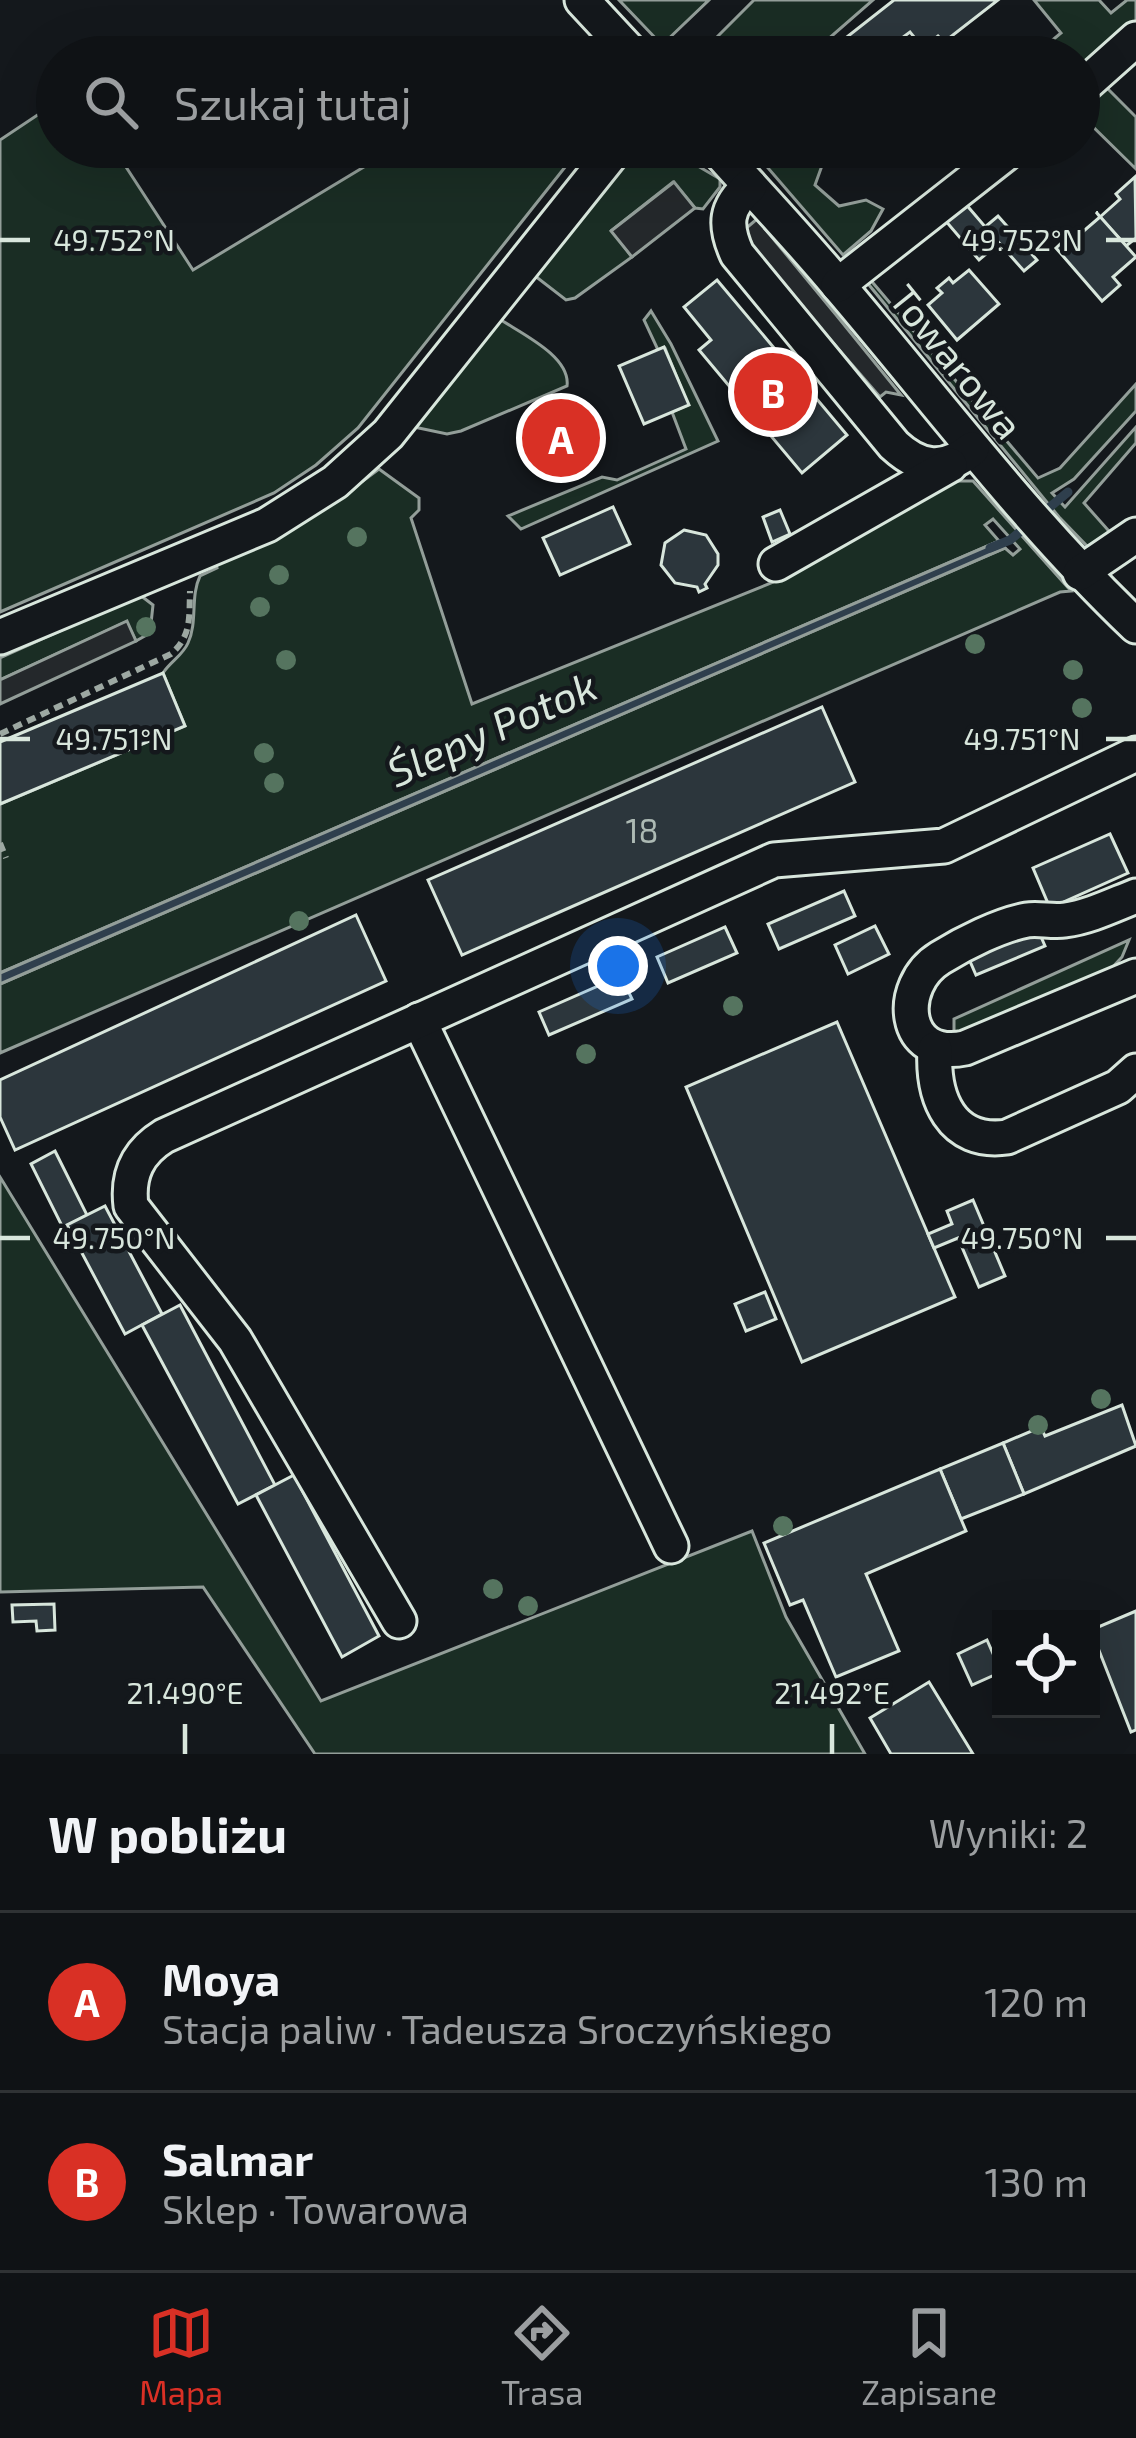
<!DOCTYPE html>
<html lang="pl">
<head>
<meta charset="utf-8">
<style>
	:root { --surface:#0f1215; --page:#1d2022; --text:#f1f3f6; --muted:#9b9ea0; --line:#2f3234; --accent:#d93025 }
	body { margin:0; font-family:"Exo 2",sans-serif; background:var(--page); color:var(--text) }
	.controls { position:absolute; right:36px; bottom:36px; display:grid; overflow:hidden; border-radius:0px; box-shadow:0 12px 48px #0002 }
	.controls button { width:108px; height:108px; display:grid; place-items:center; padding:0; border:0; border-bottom:3px solid var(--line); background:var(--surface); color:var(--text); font:60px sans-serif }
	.you { position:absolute; left:618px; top:966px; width:42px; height:42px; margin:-30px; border:9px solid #fff; border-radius:50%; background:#1a73e8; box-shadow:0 0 0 18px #1a73e833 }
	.badge { display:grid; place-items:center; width:78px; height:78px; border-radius:50%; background:var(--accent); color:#fff; font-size:39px; font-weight:700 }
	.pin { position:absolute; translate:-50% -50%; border:6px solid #fff; box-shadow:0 3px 12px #0006 }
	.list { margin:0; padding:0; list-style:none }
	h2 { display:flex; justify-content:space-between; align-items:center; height:156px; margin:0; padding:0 48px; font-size:51px }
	h2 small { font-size:39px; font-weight:400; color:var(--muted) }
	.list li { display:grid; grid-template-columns:78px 1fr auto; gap:36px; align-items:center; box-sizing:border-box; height:180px; padding:0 48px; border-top:3px solid var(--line) }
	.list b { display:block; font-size:45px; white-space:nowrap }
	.list p { margin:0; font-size:39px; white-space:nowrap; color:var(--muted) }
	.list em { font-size:39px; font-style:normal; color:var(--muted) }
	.icon { flex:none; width:66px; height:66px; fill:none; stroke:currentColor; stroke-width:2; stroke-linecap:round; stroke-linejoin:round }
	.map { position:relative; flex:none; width:1136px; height:1754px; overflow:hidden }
	.search { position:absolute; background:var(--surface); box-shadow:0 12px 48px #0002; left:36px; right:36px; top:36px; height:132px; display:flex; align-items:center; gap:30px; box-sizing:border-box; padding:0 42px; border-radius:66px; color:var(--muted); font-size:45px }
	.sheet { height:516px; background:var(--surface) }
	nav { display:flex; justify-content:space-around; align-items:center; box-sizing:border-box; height:168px; border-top:3px solid var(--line); background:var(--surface); font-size:33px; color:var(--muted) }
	nav a { display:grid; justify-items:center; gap:6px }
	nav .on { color:var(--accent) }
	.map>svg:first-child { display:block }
	.green { fill:#1a2d24; stroke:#939e99; stroke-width:3 }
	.parking { fill:#24282b; stroke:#939e99; stroke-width:3 }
	.water { fill:#2f3f4d; stroke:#939e99; stroke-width:3 }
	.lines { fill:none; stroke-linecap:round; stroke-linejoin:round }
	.stream { stroke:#2f3f4d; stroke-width:9 }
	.building { fill:#2c363c; stroke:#d8e6dc; stroke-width:3 }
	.minor-casing { stroke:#d8e6dc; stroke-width:39 }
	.path { stroke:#9da8a2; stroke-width:6; stroke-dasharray:9 6; stroke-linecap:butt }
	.minor { stroke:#14181c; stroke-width:33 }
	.tree { fill:#55745f }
	.ticks { fill:none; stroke:#d8e6dc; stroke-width:4.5 }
	.labels { text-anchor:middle; stroke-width:9; stroke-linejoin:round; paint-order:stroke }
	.number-label { font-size:33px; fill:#adbab4 }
	.street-label { font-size:39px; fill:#d8e6dc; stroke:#14181c }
	.water-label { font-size:42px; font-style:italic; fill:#d8e6dc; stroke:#14181c }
	.ticks-label { font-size:30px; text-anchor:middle; fill:#d8e6dc; stroke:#14181c; stroke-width:9; stroke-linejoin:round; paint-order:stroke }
</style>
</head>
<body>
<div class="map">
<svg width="1136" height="1754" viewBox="0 0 1136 1754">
	<rect width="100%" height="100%" fill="#14181c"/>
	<g class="green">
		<polygon points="619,0 709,0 662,45"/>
		<polygon points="754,0 873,0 819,47 818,57 697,57"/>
		<polygon points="1034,0 1099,0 1111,13 1127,0 1136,0 1136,25 1079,73 1079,57 1032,57 1061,33"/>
		<polygon points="1102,83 1136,117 1136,169 1079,113 1079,104"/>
		<polygon points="57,102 57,147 113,147 193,270 397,147 581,147 358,428 316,465 274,493 0,612 0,140"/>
		<polygon points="750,147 812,147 824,160 815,185 839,206 866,200 883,209 871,231 843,255"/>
		<polygon points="642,150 679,155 720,179 720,187 703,209 695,208 673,182 612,230 632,257 575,298 566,300 535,276 623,164"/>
		<polygon points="868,277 1038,478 1060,468 1136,384 1136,411 1074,479 1052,493 1065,507 1136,427 1136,443 1084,503 1116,539 1089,548 1059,517 865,280"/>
		<polygon points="651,311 671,344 718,441 521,529 508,516 602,477 617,480 686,449 672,412 688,405 665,348 658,350 644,320"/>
		<path d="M498,318C520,333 571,356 567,386L461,431L447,434L414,427Z"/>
		<path d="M379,469L419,498V510L411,518L472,704L776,581L954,481H973L1071,591L1060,592L0,1053V984L1005,548L1013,555L1020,549L993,519L985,525L999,541L0,973V804L185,726L163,673C170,662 183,655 188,643C198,621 190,597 200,576L217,568L215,560C284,532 320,514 379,469Z"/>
		<polygon points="140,595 153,605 150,633 136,641 126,622 0,680 0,658"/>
		<polygon points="1129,940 1122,957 1109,971 961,1037 954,1034 954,1019"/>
		<polygon points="0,1177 321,1701 752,1531 786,1617 865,1754 315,1754 203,1587 0,1592"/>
	</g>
	<g class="parking">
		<polygon points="674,182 695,208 632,257 611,231"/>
		<polygon points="757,219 837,316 901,395 886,392 880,397 742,238 744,230"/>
		<polygon points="127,621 136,641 0,704 0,680"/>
	</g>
	<polygon class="water" points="999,541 1005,548 0,984 0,973"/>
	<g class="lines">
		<polyline class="stream" points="990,548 1010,540 1068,492"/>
	</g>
	<g class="building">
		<polygon points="894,0 998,0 944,42 938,36 923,48 910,32 876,57 849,57 838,44"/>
		<polygon points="1135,177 1136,238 1126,246 1100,217 1120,199 1116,194"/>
		<polygon points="964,202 999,243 979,260 944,219"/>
		<polygon points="1096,212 1136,257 1113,277 1120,285 1102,301 1056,248 1075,230 1079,235 1100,217"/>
		<polygon points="998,216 1037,260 1024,271 985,227"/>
		<polygon points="969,270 999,304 957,340 928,305 942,293 937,288 949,278 953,283"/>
		<polygon points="717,280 847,435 802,473 699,350 711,340 684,307"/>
		<polygon points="664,347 689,405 644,424 619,366"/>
		<polygon points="613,507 630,544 560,575 543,538"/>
		<polygon points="780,510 790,534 772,542 763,517"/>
		<polygon points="684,530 706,535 718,554 718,565 705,584 707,588 699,592 697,587 675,583 661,565 665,543"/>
		<polygon points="163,673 185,726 0,804 0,742"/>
		<polygon points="822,707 855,782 462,955 428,880"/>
		<polygon points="1110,834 1128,873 1050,908 1033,868"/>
		<polygon points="844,891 855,916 779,949 768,924"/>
		<polygon points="1028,907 1045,946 976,975 959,936"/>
		<polygon points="356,915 386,981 15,1150 0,1117 0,1080"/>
		<polygon points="875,926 889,954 848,974 835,945"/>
		<polygon points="725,927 737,953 668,983 657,957"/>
		<polygon points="621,976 632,999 549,1035 539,1012"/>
		<polygon points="837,1022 955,1297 802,1362 686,1087"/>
		<polygon points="55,1151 87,1215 63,1228 31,1164"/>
		<polygon points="973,1200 1005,1276 979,1287 958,1238 934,1248 928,1234 952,1224 947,1211"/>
		<polygon points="105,1206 162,1314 125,1334 67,1225"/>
		<polygon points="765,1292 776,1319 746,1331 735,1304"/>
		<polygon points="180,1305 275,1485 238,1504 142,1325"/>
		<polygon points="1122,1405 1136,1446 1024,1494 1003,1443 1041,1427 1045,1436"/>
		<polygon points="1003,1443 1024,1494 961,1519 940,1469"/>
		<polygon points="940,1469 966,1531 866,1574 899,1651 836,1677 803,1600 790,1605 764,1543"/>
		<polygon points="294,1475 379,1636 342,1657 256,1495"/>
		<polygon points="54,1604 55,1630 37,1631 36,1621 13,1622 12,1605"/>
		<polygon points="1136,1611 1136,1730 1131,1732 1091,1630"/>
		<polygon points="987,1640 1001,1672 972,1685 958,1654"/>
		<polygon points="929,1682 973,1754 891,1754 870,1718"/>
	</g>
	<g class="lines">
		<g class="minor-casing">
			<g id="minor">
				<polyline points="582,0 635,57"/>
				<polyline points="1079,90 1136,39"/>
				<path d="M715,147C756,193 799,238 838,285C937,401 1026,521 1136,626"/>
				<path d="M750,186C725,207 724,225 737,254L894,445C920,469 944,472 972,449"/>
				<polyline points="838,285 1014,147"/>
				<polyline points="776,564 950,465"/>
				<polyline points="1080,573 1136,535"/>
				<polyline points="0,637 267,525 335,482 388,434 617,147"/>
				<path d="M1136,896C1113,905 1089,917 1065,920C1052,922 1039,918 1027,920C1000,925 964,943 940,958C896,985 901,1061 965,1048L1136,976"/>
				<polyline points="419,1020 671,1546"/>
				<path d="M935,1049C932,1098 951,1145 1007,1137L1118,1087L1136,1071"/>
				<path d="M399,1621L235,1340L131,1206C127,1174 138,1152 164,1136L774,860L944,846L1136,754"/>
			</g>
		</g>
		<g class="path">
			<path d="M0,734L171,654C192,636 189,616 190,591"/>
			<polyline points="0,843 6,858"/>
		</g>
		<use href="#minor" class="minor"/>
	</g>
	<g class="tree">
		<circle cx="357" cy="537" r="10"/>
		<circle cx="279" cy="575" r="10"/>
		<circle cx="260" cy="607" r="10"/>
		<circle cx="146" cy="627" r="10"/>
		<circle cx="975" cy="644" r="10"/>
		<circle cx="286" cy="660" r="10"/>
		<circle cx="1073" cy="670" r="10"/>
		<circle cx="1082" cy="708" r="10"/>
		<circle cx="264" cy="753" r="10"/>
		<circle cx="274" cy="783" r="10"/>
		<circle cx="299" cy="921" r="10"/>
		<circle cx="733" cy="1006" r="10"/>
		<circle cx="586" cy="1054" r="10"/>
		<circle cx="1101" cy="1399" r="10"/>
		<circle cx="1038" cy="1425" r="10"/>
		<circle cx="783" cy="1526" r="10"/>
		<circle cx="493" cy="1589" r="10"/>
		<circle cx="528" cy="1606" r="10"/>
	</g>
	<path class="ticks" d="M0,240H30M1106,240H1136M0,739H30M1106,739H1136M0,1238H30M1106,1238H1136M185,1724V1754M832,1724V1754"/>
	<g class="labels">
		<g class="number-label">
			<text x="642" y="843">18</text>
		</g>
		<g class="street-label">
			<text transform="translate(956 362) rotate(51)" y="14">Towarowa</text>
		</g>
		<g class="water-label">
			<text transform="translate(492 729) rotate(-24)" y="15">Ślepy Potok</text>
		</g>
	</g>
	<g class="ticks-label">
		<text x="114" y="251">49.752°N</text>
		<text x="1022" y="251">49.752°N</text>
		<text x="114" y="750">49.751°N</text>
		<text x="1022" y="750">49.751°N</text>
		<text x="114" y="1249">49.750°N</text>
		<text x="1022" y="1249">49.750°N</text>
		<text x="185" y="1704">21.490°E</text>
		<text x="832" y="1704">21.492°E</text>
	</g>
</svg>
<div class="controls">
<button><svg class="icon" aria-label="locate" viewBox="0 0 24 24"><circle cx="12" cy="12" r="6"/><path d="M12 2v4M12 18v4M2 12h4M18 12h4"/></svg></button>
</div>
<div class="you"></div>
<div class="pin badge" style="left:561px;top:438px">A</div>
<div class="pin badge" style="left:773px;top:392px">B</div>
<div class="search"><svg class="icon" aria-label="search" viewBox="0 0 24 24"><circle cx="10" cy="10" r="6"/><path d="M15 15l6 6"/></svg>Szukaj tutaj</div>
</div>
<section class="sheet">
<h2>W pobliżu<small>Wyniki: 2</small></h2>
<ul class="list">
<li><span class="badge">A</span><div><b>Moya</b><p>Stacja paliw · Tadeusza Sroczyńskiego</p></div><em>120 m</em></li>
<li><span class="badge">B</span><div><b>Salmar</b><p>Sklep · Towarowa</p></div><em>130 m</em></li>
</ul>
</section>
<nav>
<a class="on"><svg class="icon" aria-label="map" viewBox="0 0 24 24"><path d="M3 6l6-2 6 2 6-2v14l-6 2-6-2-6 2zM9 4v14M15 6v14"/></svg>Mapa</a>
<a><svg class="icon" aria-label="directions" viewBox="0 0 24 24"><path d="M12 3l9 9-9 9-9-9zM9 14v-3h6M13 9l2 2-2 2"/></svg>Trasa</a>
<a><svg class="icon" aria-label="saved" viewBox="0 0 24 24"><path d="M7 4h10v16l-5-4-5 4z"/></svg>Zapisane</a>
</nav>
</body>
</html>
